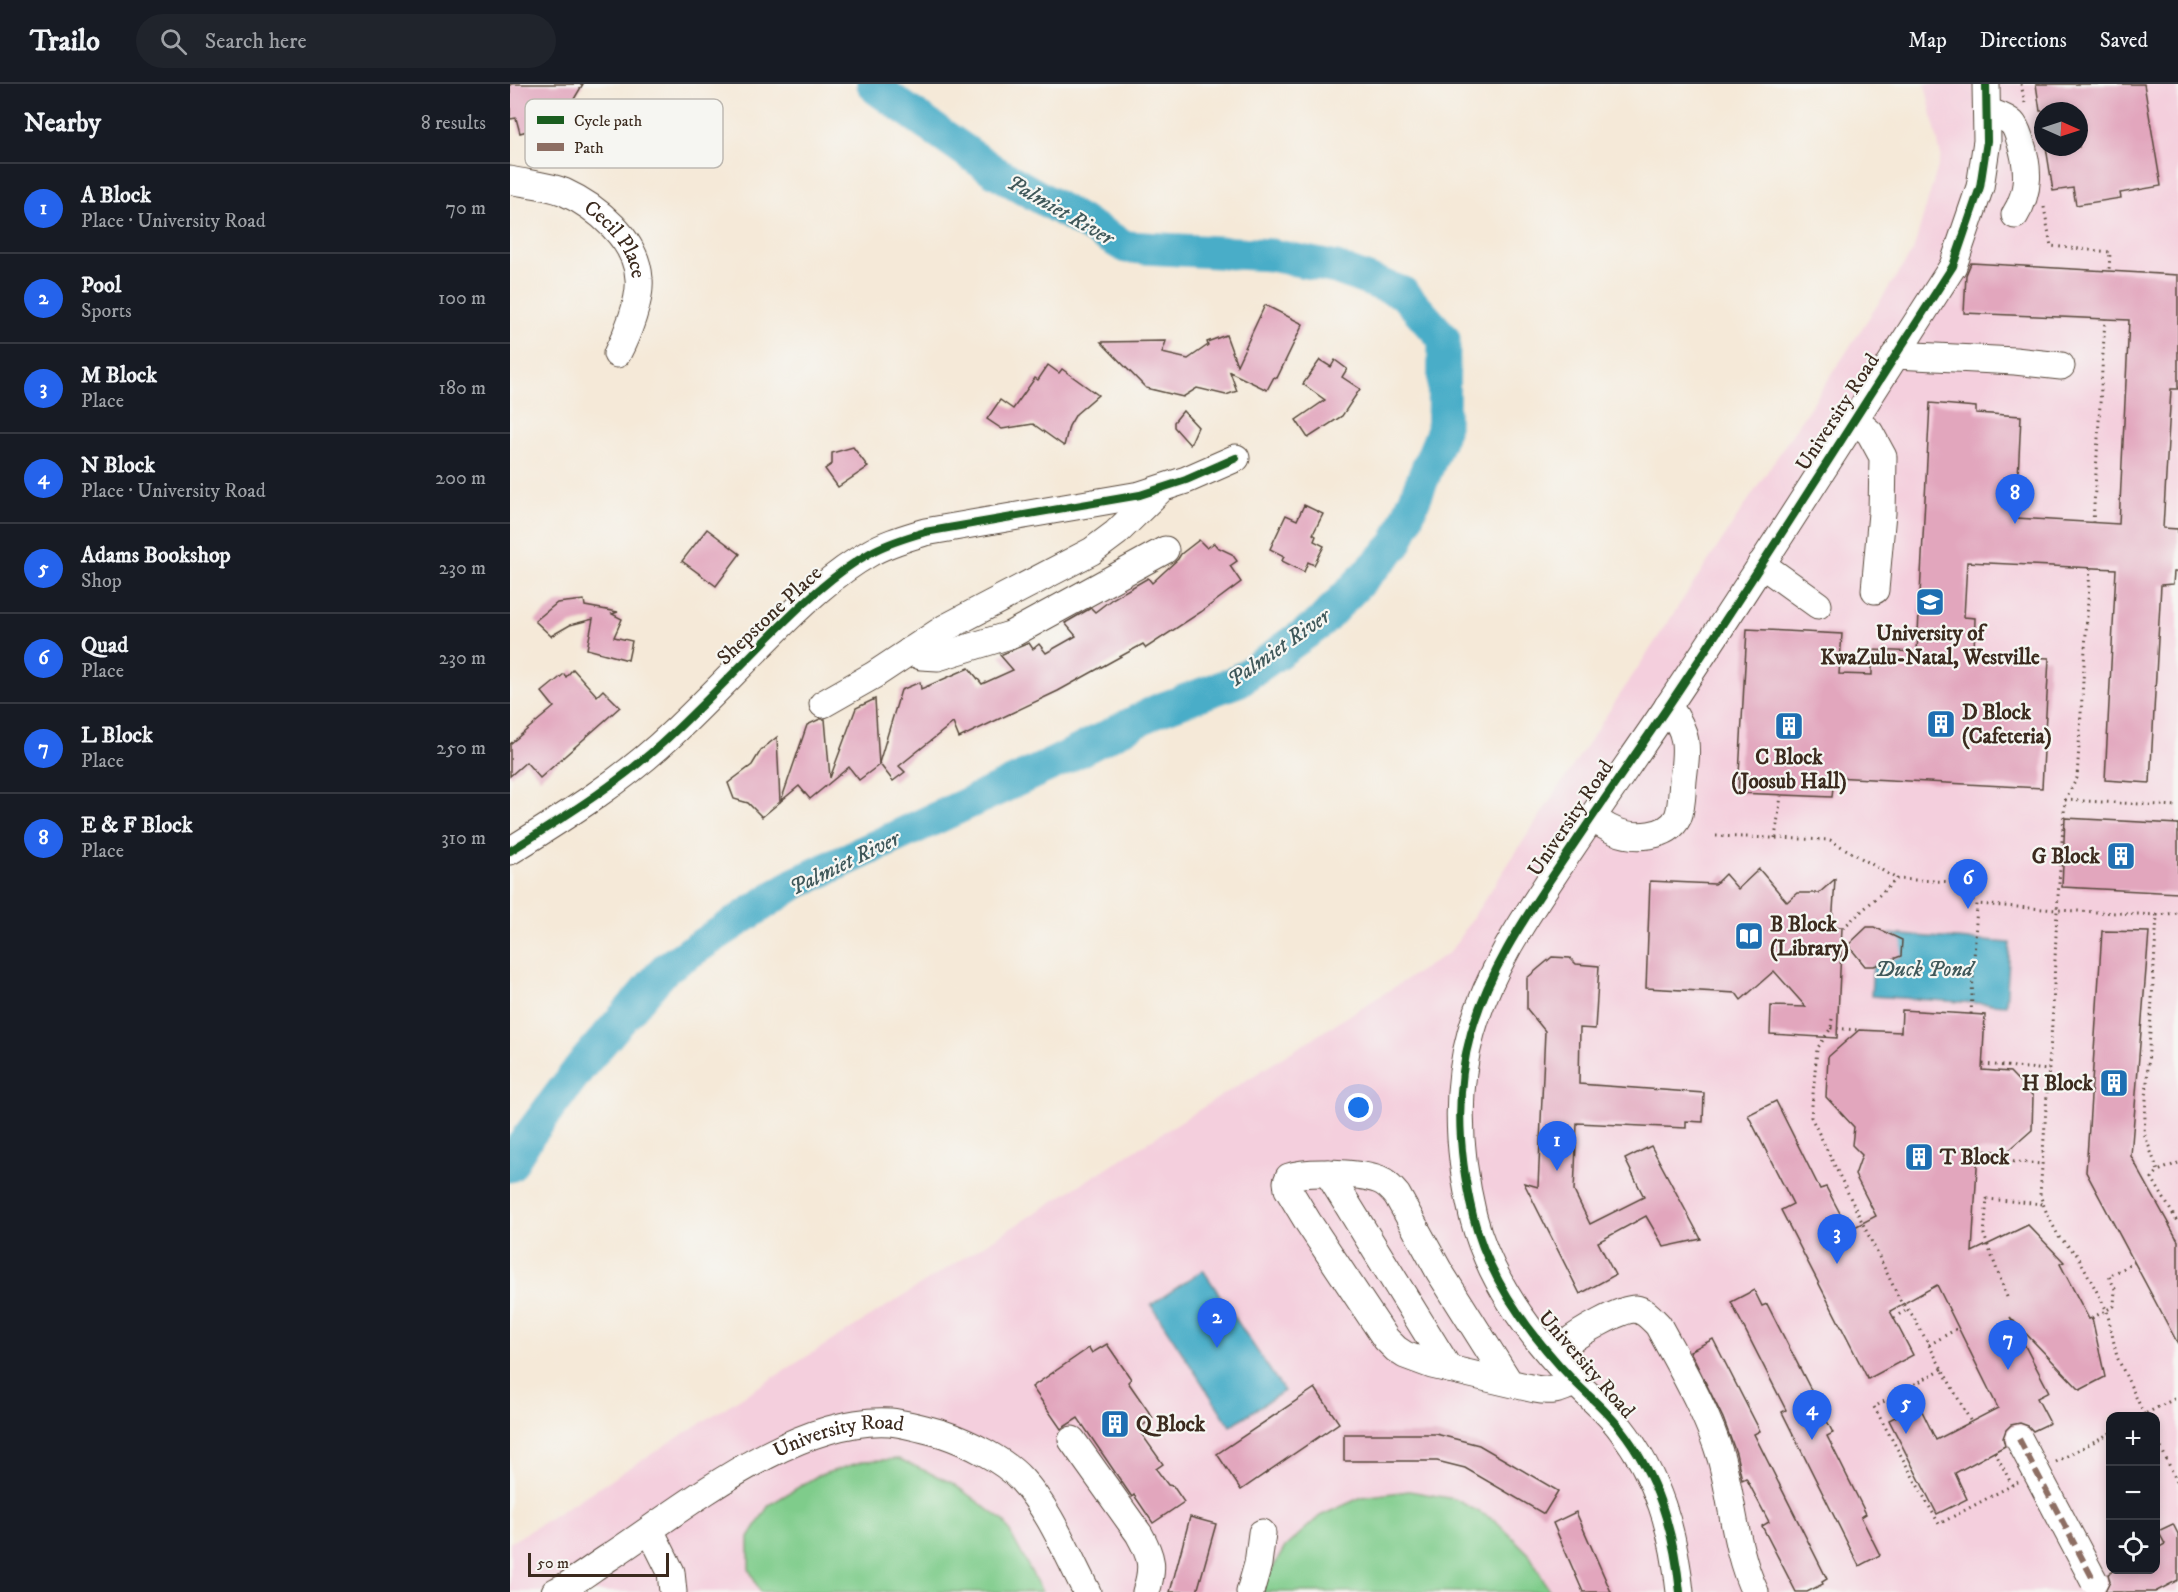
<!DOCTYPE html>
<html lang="en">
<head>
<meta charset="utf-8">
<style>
	:root { --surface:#171b24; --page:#20242c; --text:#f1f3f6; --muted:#9ea1a6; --line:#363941; --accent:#2563eb }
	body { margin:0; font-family:"IM FELL DW Pica",serif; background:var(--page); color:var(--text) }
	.controls { position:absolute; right:18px; bottom:18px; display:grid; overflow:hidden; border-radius:12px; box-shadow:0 3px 9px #0003 }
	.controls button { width:54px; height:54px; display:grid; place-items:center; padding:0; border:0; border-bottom:2px solid var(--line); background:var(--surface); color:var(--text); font:30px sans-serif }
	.compass { position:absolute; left:1524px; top:18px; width:54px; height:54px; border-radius:50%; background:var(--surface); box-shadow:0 3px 9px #0003; rotate:93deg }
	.scale { position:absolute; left:18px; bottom:15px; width:141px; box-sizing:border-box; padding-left:6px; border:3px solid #3b2a1e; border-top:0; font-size:16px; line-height:21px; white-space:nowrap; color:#3b2a1e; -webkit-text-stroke:4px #f6f6f2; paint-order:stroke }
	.you { position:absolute; left:849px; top:1024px; width:21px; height:21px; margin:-15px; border:4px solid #fff; border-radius:50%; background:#1a73e8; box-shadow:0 0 0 9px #1a73e833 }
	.badge { display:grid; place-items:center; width:39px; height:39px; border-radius:50%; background:var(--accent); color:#fff; font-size:20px; font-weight:700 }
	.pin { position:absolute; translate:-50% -50px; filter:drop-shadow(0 2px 3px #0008) }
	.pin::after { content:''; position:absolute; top:32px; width:21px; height:18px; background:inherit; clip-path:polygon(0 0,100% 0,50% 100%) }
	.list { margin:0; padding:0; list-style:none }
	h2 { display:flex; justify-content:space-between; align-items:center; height:78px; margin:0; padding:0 24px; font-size:26px }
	h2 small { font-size:20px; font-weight:400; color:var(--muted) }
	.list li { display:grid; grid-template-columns:39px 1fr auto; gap:18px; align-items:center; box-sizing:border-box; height:90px; padding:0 24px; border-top:2px solid var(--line) }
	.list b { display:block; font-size:22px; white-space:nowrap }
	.list p { margin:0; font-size:20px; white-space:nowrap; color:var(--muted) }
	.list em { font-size:20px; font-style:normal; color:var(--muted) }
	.icon { flex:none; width:33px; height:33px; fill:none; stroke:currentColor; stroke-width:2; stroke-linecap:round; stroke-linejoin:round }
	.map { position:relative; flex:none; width:1668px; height:1508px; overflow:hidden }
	header { display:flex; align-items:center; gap:36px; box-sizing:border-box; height:84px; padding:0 30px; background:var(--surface); border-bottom:2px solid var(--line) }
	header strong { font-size:28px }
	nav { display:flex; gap:33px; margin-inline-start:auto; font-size:21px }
	.search { width:420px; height:54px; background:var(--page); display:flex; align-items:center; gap:15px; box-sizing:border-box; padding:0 21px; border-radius:33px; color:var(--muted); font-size:22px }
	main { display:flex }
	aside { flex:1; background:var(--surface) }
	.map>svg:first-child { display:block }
	.built { fill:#f4cfdd; fill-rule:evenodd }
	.green { fill:#7fcc8b; stroke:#5d7b54; stroke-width:1.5 }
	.water { fill:#48adc8; stroke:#426c73; stroke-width:1.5 }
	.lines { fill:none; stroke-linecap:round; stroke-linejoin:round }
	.river { stroke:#48adc8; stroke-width:33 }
	.building { fill:#e2a6bd }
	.minor-casing { stroke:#57473a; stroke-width:29 }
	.path { stroke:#57473a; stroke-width:3; stroke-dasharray:1.5 4.5; stroke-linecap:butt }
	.minor { stroke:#fff; stroke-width:27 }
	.minor-bridge-casing { stroke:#57473a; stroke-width:29; stroke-linecap:butt }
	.minor-bridge { stroke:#fff; stroke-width:27 }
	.quiet { stroke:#8d6e63; stroke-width:6; stroke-dasharray:12 6; stroke-linecap:butt }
	.cycleway-casing { stroke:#f6f6f2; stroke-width:11 }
	.cycleway { stroke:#1b5e20; stroke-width:8 }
	.labels { text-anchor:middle; stroke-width:4.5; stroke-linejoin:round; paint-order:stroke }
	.street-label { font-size:21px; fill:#3b2a1e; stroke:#f6f6f2 }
	.poi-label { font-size:21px; font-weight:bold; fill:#3b2a1e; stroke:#f6f6f2; text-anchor:start }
	.water-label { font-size:22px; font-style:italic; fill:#40585a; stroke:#f6f6f2 }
	.key { fill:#f6f6f2; stroke:#beb9b2; stroke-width:1.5 }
	.key-label { font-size:16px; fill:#3b2a1e }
</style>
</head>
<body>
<header>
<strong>Trailo</strong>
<div class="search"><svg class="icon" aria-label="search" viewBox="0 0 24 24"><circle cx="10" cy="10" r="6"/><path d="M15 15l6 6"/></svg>Search here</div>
<nav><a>Map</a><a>Directions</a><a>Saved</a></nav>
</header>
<main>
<aside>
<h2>Nearby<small>8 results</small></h2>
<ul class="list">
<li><span class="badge">1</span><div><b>A Block</b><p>Place · University Road</p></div><em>70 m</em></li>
<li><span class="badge">2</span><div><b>Pool</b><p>Sports</p></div><em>100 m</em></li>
<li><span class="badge">3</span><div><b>M Block</b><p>Place</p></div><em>180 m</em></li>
<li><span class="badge">4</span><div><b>N Block</b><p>Place · University Road</p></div><em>200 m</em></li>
<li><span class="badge">5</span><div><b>Adams Bookshop</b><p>Shop</p></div><em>230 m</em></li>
<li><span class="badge">6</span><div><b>Quad</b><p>Place</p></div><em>230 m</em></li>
<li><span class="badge">7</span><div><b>L Block</b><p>Place</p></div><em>250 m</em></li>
<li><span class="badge">8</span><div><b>E &amp; F Block</b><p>Place</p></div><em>310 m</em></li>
</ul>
</aside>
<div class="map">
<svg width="1668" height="1508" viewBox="0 0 1668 1508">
	<rect width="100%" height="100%" fill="#f6f6f2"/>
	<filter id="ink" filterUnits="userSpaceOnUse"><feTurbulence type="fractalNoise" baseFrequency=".0167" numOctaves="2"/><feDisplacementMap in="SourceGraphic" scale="12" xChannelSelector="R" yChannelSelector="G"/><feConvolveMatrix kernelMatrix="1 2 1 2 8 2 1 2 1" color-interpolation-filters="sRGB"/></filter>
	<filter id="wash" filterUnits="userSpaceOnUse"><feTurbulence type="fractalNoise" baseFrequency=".008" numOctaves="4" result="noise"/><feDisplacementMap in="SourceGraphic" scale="24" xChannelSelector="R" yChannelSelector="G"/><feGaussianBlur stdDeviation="1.35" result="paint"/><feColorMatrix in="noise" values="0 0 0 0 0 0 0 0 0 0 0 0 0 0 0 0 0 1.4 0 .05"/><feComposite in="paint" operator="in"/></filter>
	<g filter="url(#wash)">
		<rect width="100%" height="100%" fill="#f5e9d8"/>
		<path class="built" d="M1415,0H1668V1508H0V1459L940,868L1403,167L1431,72ZM1533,27H1569V63H1533ZM1600,1332H1646V1486H1600Z"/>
		<g class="green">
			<polygon points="389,1375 442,1399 494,1437 532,1508 250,1508 239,1485 239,1453 259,1421 307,1392 354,1377"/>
			<polygon points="899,1407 945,1415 986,1437 1019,1470 1040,1508 749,1508 775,1463 810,1432 852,1413"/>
		</g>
		<g class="water">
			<polygon points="1365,849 1500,859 1496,921 1361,912"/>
			<polygon points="693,1186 774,1307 720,1342 641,1221"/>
		</g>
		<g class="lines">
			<polyline class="river" points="0,1082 18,1053 71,982 156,884 284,800 551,676 648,626 728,597 809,540 886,460 933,346 934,255 893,209 826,184 761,171 616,163 484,87 367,5 363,0"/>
		</g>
		<g id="blocks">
			<g class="building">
				<polygon points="0,0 73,0 54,32 23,40 24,45 10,49 6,34 0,35"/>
				<polygon points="1526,0 1634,0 1651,102 1610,109 1611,114 1566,121 1563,104 1543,107 1536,63 1569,63 1569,27 1530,27"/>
				<polygon points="1461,179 1668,191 1668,305 1661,305 1653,444 1668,445 1668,488 1664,488 1663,500 1651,501 1640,699 1595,696 1606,485 1457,478 1454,533 1465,534 1464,571 1539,574 1532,704 1324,693 1322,713 1228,709 1237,545 1332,550 1329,590 1362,591 1362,566 1407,568 1420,319 1466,323 1466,329 1511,332 1506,434 1609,440 1619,236 1454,229 1456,191"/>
				<polygon points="755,221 793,240 767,294 764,293 757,306 720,288 727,307 716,311 687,304 673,313 636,304 591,258 656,257 652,269 678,275 698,261 697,258 716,251 727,281"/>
				<polygon points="810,276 821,283 825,276 837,285 832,293 850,305 832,332 798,354 786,336 815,316 793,300"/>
				<polygon points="538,281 549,289 552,285 588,311 566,330 559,342 554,362 523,340 492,345 477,335 490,316 503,325 525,294 528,296"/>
				<polygon points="673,327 688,343 680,361 664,343 664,338"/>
				<polygon points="343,363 358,383 328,403 315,385 322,380 322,369"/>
				<polygon points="794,421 813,430 803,450 806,452 804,457 814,462 804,481 798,478 794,488 772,477 774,472 760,465 776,431 787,436"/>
				<polygon points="197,445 230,470 206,502 172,477"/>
				<polygon points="689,456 697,464 704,459 707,463 722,470 727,477 720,482 731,498 691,528 636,564 633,560 548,607 449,654 443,639 389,682 395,688 383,697 369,679 391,606 410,598 411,605 459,584 472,600 503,586 490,571 519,559 523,565 529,560 536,569 566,552 555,539 581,524 585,528 602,515 638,494 642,499 668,475 671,470"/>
				<polygon points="74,516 75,522 108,528 102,530 112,535 104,553 122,557 118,576 77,565 83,535 60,541 41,552 25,537 47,519"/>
				<polygon points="63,585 87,612 93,606 110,623 30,694 16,678 0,692 0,660 44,623 32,608 54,590 56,593"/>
				<polygon points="365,615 369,681 349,696 339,683 300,715 289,702 271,717 297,641 310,635 315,635 320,694 346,624"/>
				<polygon points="267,653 270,718 252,733 238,719 224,715 218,699 242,681 251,666"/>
				<polygon points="1555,734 1668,740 1668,809 1552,803"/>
				<polygon points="1249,785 1277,818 1287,809 1309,809 1325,795 1322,843 1332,843 1327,954 1260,950 1261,922 1296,923 1264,887 1231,916 1226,909 1136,904 1140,797 1205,800 1215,790 1228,805"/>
				<polygon points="1357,843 1364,843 1392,856 1391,872 1364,882 1355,882 1338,861"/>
				<polygon points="1592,847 1639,848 1621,1072 1668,1157 1668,1260 1576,1088"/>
				<polygon points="1042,873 1060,874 1066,880 1089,882 1085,945 1070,944 1069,1000 1194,1009 1193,1038 1176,1037 1176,1044 1067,1039 1064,1107 1080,1140 1134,1113 1115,1075 1141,1062 1191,1155 1154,1163 1136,1132 1088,1158 1105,1191 1070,1210 1014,1099 1028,1103 1035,947 1017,925 1017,894"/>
				<polygon points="1392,926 1475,931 1472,986 1500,988 1523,1012 1522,1046 1497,1068 1468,1066 1462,1168 1518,1141 1554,1178 1550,1180 1579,1235 1582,1234 1595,1293 1570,1306 1500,1233 1539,1308 1527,1314 1540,1339 1523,1347 1518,1342 1510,1339 1501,1341 1496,1346 1493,1354 1495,1362 1445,1389 1457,1415 1427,1430 1379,1336 1409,1321 1426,1356 1488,1324 1427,1201 1380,1227 1403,1271 1358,1295 1271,1126 1283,1120 1238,1031 1266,1017 1310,1105 1316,1103 1339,1146 1366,1132 1345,1091 1352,1071 1342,1061 1344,1043 1316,1013 1318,973 1349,946 1391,948"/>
				<polygon points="1244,1206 1252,1222 1257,1220 1323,1349 1317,1352 1356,1430 1351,1433 1370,1471 1349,1482 1272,1328 1276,1326 1221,1218"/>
				<polygon points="1203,1255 1250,1347 1244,1350 1317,1495 1312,1498 1313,1500 1297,1508 1286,1508 1252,1442 1259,1438 1236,1394 1232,1396 1226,1369 1213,1334 1180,1267"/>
				<polygon points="597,1260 621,1295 618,1298 643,1334 628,1345 653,1380 646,1385 658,1401 663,1402 674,1418 643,1439 624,1411 622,1413 568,1334 551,1345 522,1303 579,1264 582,1269"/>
				<polygon points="805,1304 829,1339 731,1406 707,1370"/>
				<polygon points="834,1350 926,1350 969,1361 1048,1407 1034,1430 955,1384 927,1377 834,1377"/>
				<polygon points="1066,1428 1101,1508 1073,1508 1043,1439"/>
				<polygon points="680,1433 706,1440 687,1508 660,1508"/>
				<polygon points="1663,1440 1668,1450 1668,1496 1645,1508 1595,1508 1600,1498 1598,1490 1606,1485 1646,1485 1646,1465 1655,1460 1648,1447"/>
			</g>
		</g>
	</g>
	<g filter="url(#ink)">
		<use href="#blocks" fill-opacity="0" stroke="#57473a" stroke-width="1.5"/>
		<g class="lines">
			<g class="minor-casing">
				<g id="minor">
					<path d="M1477,27C1484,30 1496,33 1502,39C1506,43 1508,50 1510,56C1519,83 1520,107 1505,131"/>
					<path id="s1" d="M0,96C17,100 38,101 54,108C87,123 127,156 129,195C131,216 117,251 107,270"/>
					<polyline points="1385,271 1505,277 1551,282"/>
					<polyline points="1344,335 1360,349 1373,373 1372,429 1365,506"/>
					<polyline points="1251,480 1308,521"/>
					<polyline points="400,567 411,572 428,573 500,551 655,466"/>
					<polyline points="313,620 364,591 435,544 582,467 606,449 650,406"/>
					<path d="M1081,734C1089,738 1097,744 1105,747C1124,755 1158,754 1168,733C1172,723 1172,707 1173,696C1177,663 1179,650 1158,622"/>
					<path d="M0,767C56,732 114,696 162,650C196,618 229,583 262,550C292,520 323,490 360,469C377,459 396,454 415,448L630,411L676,396L726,374"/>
					<polyline points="818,1089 939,1285"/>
					<path d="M1044,1273C1048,1269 1052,1263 1057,1259C1069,1249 1110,1225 1125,1225C1135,1226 1141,1234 1148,1241C1171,1284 1197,1327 1211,1374C1223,1418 1225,1467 1245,1508"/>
					<path d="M999,1298L929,1187L887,1111C882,1105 877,1099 869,1096C850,1089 798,1086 779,1093L777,1098L778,1105L798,1138L876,1255L886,1265L895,1271L922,1281L1025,1305C1041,1308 1051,1306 1065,1298"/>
					<path d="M562,1356L629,1450C642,1473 644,1483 636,1508"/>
					<polyline points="140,1446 161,1488 163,1508"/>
					<path id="s2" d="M45,1508C64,1499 81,1485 98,1474C174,1424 285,1332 380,1338C398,1340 415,1345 433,1350C457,1358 494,1376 511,1395C540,1426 557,1470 577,1508"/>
					<polyline points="740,1508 748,1480 752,1449"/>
					<path d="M1170,1508C1164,1448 1148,1392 1110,1344C1098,1328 1082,1315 1067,1300C1022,1254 979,1196 963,1132C949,1073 944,1009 961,949C978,889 1012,838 1046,787C1083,731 1121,677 1159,621C1256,477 1348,329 1443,182L1470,103L1477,57L1476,0"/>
				</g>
			</g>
			<g class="path">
				<polyline points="1511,0 1515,19"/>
				<polyline points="1534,123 1541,162 1600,168 1599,187"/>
				<polyline points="1583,439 1595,235"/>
				<polyline points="1580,484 1567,694 1555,716 1547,826 1647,831 1634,1049 1648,1087"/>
				<polyline points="1555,716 1668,722"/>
				<polyline points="1206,752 1320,756 1387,795"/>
				<polyline points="1265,754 1271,712"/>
				<polyline points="1647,831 1668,829"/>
				<polyline points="1333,844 1387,795 1444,798 1467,820"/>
				<polyline points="1461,930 1467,820 1547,826 1543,925 1530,1111 1537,1130 1549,1153 1568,1172 1597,1227 1607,1273 1635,1332"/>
				<polyline points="1322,935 1321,944 1307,965 1301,1033 1390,1216 1403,1232 1461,1338"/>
				<polyline points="1321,944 1349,946"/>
				<polyline points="1473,980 1539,986"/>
				<polyline points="1467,1075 1533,1080"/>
				<polyline points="1668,1079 1648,1087 1642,1094 1668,1139"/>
				<polyline points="1666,1155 1668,1154"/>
				<polyline points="1497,1213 1474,1151 1477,1115 1533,1120"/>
				<polyline points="1384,1234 1397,1225"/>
				<polyline points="1582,1234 1604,1222 1605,1205 1599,1192 1624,1179"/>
				<polyline points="1419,1261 1448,1244"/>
				<polyline points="1432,1285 1364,1323 1429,1440 1508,1398"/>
				<polyline points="1631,1332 1668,1313"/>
				<polyline points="1646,1353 1668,1400"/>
				<polyline points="1485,1368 1502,1401"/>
				<polyline points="1546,1378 1600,1349"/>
			</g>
			<use href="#minor" class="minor"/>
			<g class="minor-bridge-casing">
				<polyline id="minor-bridge" points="1509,1355 1584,1497"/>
			</g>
			<use href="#minor-bridge" class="minor-bridge"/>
			<polyline class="quiet" points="1509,1355 1584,1497"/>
			<g class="cycleway-casing">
				<g id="cycleway">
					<path d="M0,767C56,732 114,696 162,650C196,618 229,583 262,550C292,520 323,490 360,469C377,459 396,454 415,448L630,411L676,396L726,374"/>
					<path d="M1170,1508C1164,1448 1148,1392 1110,1344C1098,1328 1082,1315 1067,1300C1022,1254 979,1196 963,1132C949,1073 944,1009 961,949C978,889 1012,838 1046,787C1083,731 1121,677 1159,621C1256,477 1348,329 1443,182L1470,103L1477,57L1476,0"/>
				</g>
			</g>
			<use href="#cycleway" class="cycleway"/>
		</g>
	</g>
	<defs>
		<g id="university-square" transform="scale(1.5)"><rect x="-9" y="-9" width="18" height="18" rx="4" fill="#1f6fb2" stroke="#f6f6f2"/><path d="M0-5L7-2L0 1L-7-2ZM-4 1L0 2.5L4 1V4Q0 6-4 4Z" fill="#fff"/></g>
		<g id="building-square" transform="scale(1.5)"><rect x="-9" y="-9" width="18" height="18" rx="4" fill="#1f6fb2" stroke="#f6f6f2"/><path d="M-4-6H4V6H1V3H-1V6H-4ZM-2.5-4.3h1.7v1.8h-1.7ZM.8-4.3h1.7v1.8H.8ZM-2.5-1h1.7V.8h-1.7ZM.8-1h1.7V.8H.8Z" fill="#fff"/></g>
		<g id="library-square" transform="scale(1.5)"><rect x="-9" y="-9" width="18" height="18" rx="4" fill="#1f6fb2" stroke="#f6f6f2"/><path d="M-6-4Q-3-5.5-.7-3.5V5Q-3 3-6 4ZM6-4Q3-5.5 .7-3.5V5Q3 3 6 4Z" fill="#fff"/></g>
	</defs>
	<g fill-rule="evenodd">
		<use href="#university-square" x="1420" y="518"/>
		<use href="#building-square" x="1431" y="640"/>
		<use href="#building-square" x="1279" y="642"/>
		<use href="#building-square" x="1611" y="772"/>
		<use href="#library-square" x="1239" y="852"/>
		<use href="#building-square" x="1604" y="999"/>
		<use href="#building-square" x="1409" y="1073"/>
		<use href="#building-square" x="605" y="1340"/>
	</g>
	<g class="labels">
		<g class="street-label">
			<text dy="7" stroke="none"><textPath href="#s1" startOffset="128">Cecil Place</textPath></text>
			<text transform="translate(1327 328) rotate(-57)" y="7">University Road</text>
			<text transform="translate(259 531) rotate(-43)" y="7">Shepstone Place</text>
			<text transform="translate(1060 734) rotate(-56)" y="7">University Road</text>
			<text transform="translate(1077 1280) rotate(49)" y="7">University Road</text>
			<text dy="7" stroke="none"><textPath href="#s2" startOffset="328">University Road</textPath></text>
		</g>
		<g class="poi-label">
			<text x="1420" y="556" text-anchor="middle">University of<tspan x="1420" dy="24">KwaZulu-Natal, Westville</tspan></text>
			<text x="1452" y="635">D Block<tspan x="1452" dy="24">(Cafeteria)</tspan></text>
			<text x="1279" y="680" text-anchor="middle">C Block<tspan x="1279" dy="24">(Joosub Hall)</tspan></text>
			<text x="1590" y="779" text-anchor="end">G Block</text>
			<text x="1260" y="847">B Block<tspan x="1260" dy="24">(Library)</tspan></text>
			<text x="1583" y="1006" text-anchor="end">H Block</text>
			<text x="1430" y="1080">T Block</text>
			<text x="626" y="1347">Q Block</text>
		</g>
		<g class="water-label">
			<text transform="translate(551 125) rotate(30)" y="8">Palmiet River</text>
			<text transform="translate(768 563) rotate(-35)" y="8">Palmiet River</text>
			<text transform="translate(334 778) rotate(-26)" y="8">Palmiet River</text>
			<text x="1414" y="892">Duck Pond</text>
		</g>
	</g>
	<rect x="15" y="15" width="198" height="69" rx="9" class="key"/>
	<rect x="27" y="32" width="27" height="8" fill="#1b5e20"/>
	<rect x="27" y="59" width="27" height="8" fill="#8d6e63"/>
	<g class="key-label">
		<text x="64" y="42">Cycle path</text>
		<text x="64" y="69">Path</text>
	</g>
</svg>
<div class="controls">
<button>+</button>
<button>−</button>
<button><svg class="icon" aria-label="locate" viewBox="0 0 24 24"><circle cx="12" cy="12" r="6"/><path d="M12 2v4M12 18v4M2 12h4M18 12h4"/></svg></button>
</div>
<svg class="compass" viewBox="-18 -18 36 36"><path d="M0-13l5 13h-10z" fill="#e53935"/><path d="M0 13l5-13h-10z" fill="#9ea1a6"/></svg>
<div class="scale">50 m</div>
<div class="you"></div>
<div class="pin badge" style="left:1047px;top:1087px">1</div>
<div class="pin badge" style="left:707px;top:1264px">2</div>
<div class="pin badge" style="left:1327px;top:1180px">3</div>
<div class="pin badge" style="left:1302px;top:1356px">4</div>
<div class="pin badge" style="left:1396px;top:1350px">5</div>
<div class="pin badge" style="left:1458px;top:825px">6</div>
<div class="pin badge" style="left:1498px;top:1286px">7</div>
<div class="pin badge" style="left:1505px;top:440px">8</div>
</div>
</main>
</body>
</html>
